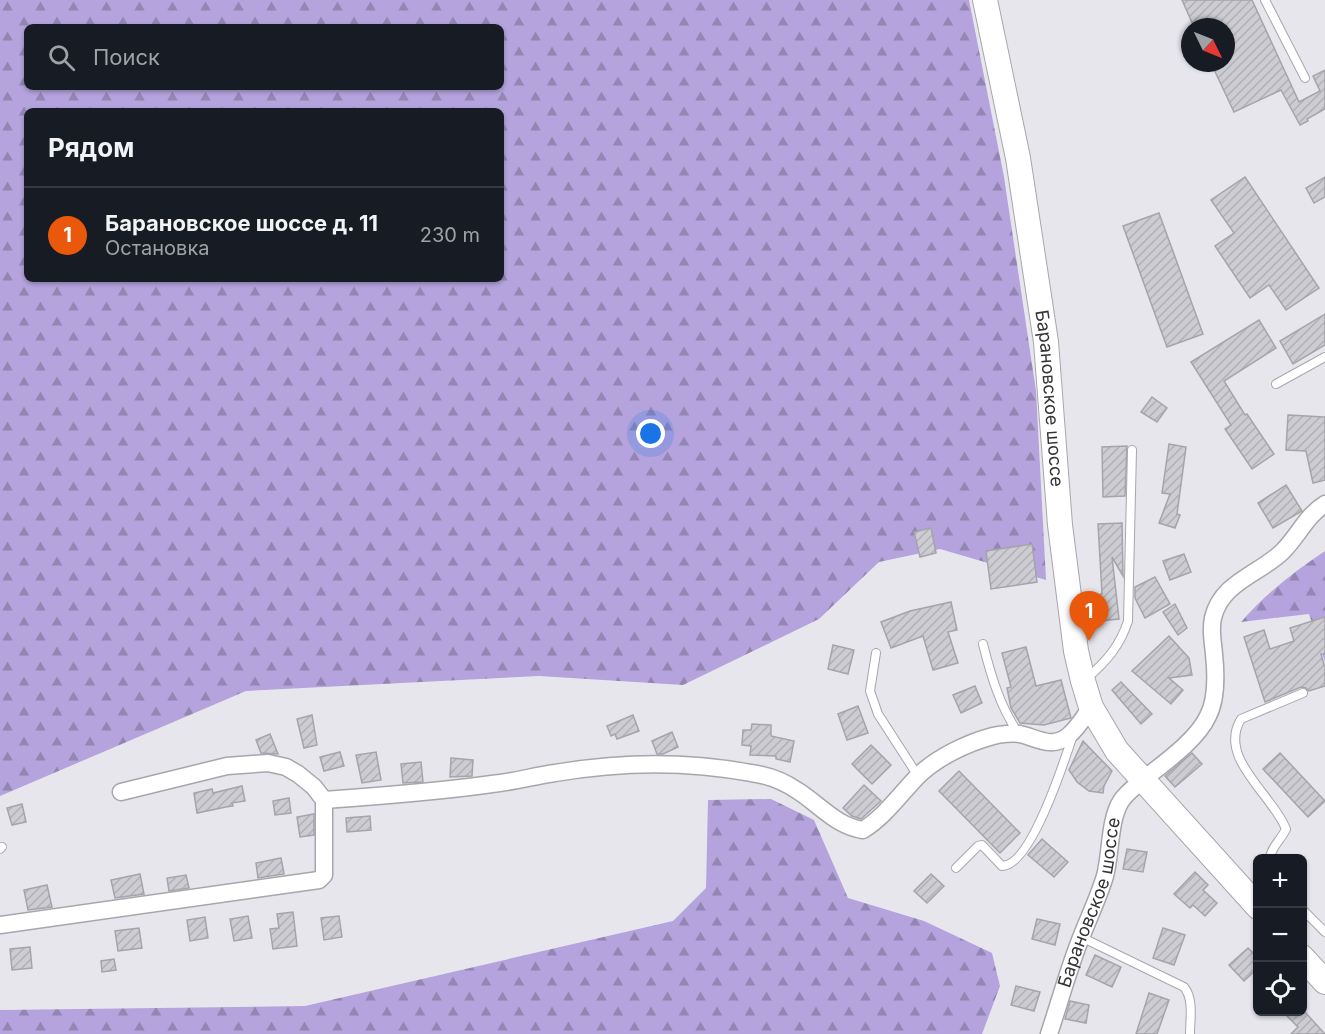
<!DOCTYPE html>
<html lang="ru">
<head>
<meta charset="utf-8">
<style>
	:root { --surface:#171b24; --page:#20242c; --text:#f1f3f6; --muted:#9ea1a6; --line:#363941; --accent:#ea580c }
	body { margin:0; font-family:Inter,sans-serif; background:var(--page); color:var(--text) }
	.controls { position:absolute; right:18px; bottom:18px; display:grid; overflow:hidden; border-radius:9px; box-shadow:0 2px 4px #0004 }
	.controls button { width:54px; height:54px; display:grid; place-items:center; padding:0; border:0; border-bottom:2px solid var(--line); background:var(--surface); color:var(--text); font:30px sans-serif }
	.compass { position:absolute; left:1181px; top:18px; width:54px; height:54px; border-radius:50%; background:var(--surface); box-shadow:0 2px 4px #0004; rotate:133deg }
	.you { position:absolute; left:651px; top:434px; width:21px; height:21px; margin:-15px; border:4px solid #fff; border-radius:50%; background:#1a73e8; box-shadow:0 0 0 9px #1a73e833 }
	.badge { display:grid; place-items:center; width:39px; height:39px; border-radius:50%; background:var(--accent); color:#fff; font-size:20px; font-weight:700 }
	.pin { position:absolute; translate:-50% -50px; filter:drop-shadow(0 2px 3px #0008) }
	.pin::after { content:''; position:absolute; top:32px; width:21px; height:18px; background:inherit; clip-path:polygon(0 0,100% 0,50% 100%) }
	.list { margin:0; padding:0; list-style:none }
	h2 { display:flex; justify-content:space-between; align-items:center; height:78px; margin:0; padding:0 24px; font-size:26px }
	h2 small { font-size:20px; font-weight:400; color:var(--muted) }
	.list li { display:grid; grid-template-columns:39px 1fr auto; gap:18px; align-items:center; box-sizing:border-box; height:96px; padding:0 24px; border-top:2px solid var(--line) }
	.list b { display:block; font-size:22px; white-space:nowrap }
	.list p { margin:0; font-size:20px; white-space:nowrap; color:var(--muted) }
	.list em { font-size:20px; font-style:normal; color:var(--muted) }
	.icon { flex:none; width:33px; height:33px; fill:none; stroke:currentColor; stroke-width:2; stroke-linecap:round; stroke-linejoin:round }
	.map { position:relative; flex:none; width:1325px; height:1034px; overflow:hidden }
	.search { position:absolute; background:var(--surface); box-shadow:0 2px 4px #0004; left:24px; top:24px; width:480px; height:66px; display:flex; align-items:center; gap:15px; box-sizing:border-box; padding:0 21px; border-radius:9px; color:var(--muted); font-size:22px }
	.panel { position:absolute; background:var(--surface); box-shadow:0 2px 4px #0004; left:24px; top:108px; width:480px; height:174px; border-radius:9px }
	.map>svg:first-child { display:block }
	.forest { fill:url(#forest-firs); fill-rule:evenodd }
	.building { fill:url(#building-hatch); stroke:#a6a4ab; stroke-width:1.5 }
	.lines { fill:none; stroke-linecap:round; stroke-linejoin:round }
	.service-casing { stroke:#a8a6ac; stroke-width:10 }
	.minor-casing { stroke:#a8a6ac; stroke-width:19 }
	.secondary-casing { stroke:#a8a6ac; stroke-width:26 }
	.service { stroke:#fff; stroke-width:8 }
	.minor { stroke:#fff; stroke-width:16 }
	.secondary { stroke:#fff; stroke-width:24 }
	.labels { text-anchor:middle; stroke-width:6; stroke-linejoin:round; paint-order:stroke }
	.street-label { font-size:18px; fill:#343436; stroke:#e8e6ed }
</style>
</head>
<body>
<div class="map">
<svg width="1325" height="1034" viewBox="0 0 1325 1034">
	<defs>
		<pattern id="forest-firs" width="22" height="20" patternUnits="userSpaceOnUse" patternTransform="scale(1.5)"><rect width="22" height="20" fill="#b4a3dc"/><path d="M5 1l3.5 6h-7zM16 11l3.5 6h-7z" fill="#9386b3"/></pattern>
		<pattern id="building-hatch" width="6" height="6" patternUnits="userSpaceOnUse" patternTransform="scale(1.5)"><rect width="6" height="6" fill="#cdccd2"/><path d="M-1 1l2-2M0 6l6-6M5 7l2-2" fill="none" stroke="#b1b0b5"/></pattern>
	</defs>
	<rect width="100%" height="100%" fill="#e8e6ed"/>
	<g class="forest">
		<path d="M0,0H969L1004,177L1036,391L1046,580L940,549L879,562L819,619L683,685L539,676L246,691L0,796ZM27,27H501V87H27ZM27,111H501V279H27Z"/>
		<path d="M1325,551V662L1309,614L1241,622C1265,594 1295,571 1325,551Z"/>
		<polygon points="771,799 814,820 848,898 924,921 992,953 1000,986 982,1034 0,1034 0,1010 305,1006 673,921 706,888 708,800"/>
	</g>
	<g class="building">
		<polygon points="1182,0 1252,0 1299,102 1320,91 1313,76 1325,70 1325,109 1307,119 1308,121 1300,125 1281,90 1234,112 1211,63 1226,63 1226,27 1194,27"/>
		<polygon points="1245,177 1319,288 1286,310 1269,285 1250,298 1215,246 1234,233 1211,200"/>
		<polygon points="1325,177 1325,197 1314,203 1306,188"/>
		<polygon points="1159,213 1203,334 1167,347 1123,226"/>
		<polygon points="1325,314 1325,345 1293,364 1280,341"/>
		<polygon points="1259,320 1276,348 1224,381 1245,415 1247,414 1274,454 1252,469 1225,429 1231,425 1191,362"/>
		<polygon points="1152,397 1167,408 1157,422 1141,412"/>
		<polygon points="1288,415 1325,417 1325,480 1313,483 1306,451 1286,450"/>
		<polygon points="1169,444 1186,447 1177,514 1180,515 1175,528 1159,523 1170,494 1162,493"/>
		<polygon points="1127,446 1125,496 1103,497 1102,447"/>
		<polygon points="1286,485 1302,511 1273,528 1258,503"/>
		<polygon points="1122,523 1123,576 1112,557 1119,619 1100,621 1097,595 1102,594 1098,524"/>
		<polygon points="931,528 936,553 920,557 914,532"/>
		<polygon points="1032,544 1037,582 991,589 986,551"/>
		<polygon points="1184,554 1191,572 1170,580 1163,561"/>
		<polygon points="1155,577 1170,604 1145,618 1135,598 1135,587"/>
		<polygon points="951,602 957,630 948,632 958,663 933,670 923,636 891,648 881,622 910,611"/>
		<polygon points="1175,604 1187,628 1178,635 1163,612"/>
		<polygon points="1325,617 1325,654 1321,654 1325,668 1325,686 1309,691 1306,688 1301,687 1265,702 1244,637 1264,630 1270,649 1294,641 1290,628"/>
		<polygon points="1169,636 1189,658 1192,675 1169,678 1183,690 1171,704 1132,671"/>
		<polygon points="833,645 854,650 848,674 828,669"/>
		<polygon points="1026,647 1036,686 1061,680 1071,718 1044,725 1020,723 1011,708 1007,688 1011,687 1002,653"/>
		<polygon points="1121,682 1152,714 1141,724 1112,690"/>
		<polygon points="975,686 982,703 961,713 953,695"/>
		<polygon points="858,706 868,733 847,740 838,714"/>
		<polygon points="312,715 317,745 304,748 297,719"/>
		<polygon points="633,715 639,731 617,739 615,734 611,736 607,726"/>
		<polygon points="752,724 771,725 771,736 794,741 790,762 776,759 776,756 750,755 751,746 742,745 743,730 751,730"/>
		<polygon points="672,732 678,747 663,754 657,754 652,741"/>
		<polygon points="270,734 278,754 261,753 256,740"/>
		<polygon points="1083,741 1112,771 1104,786 1103,793 1089,791 1077,782 1069,770"/>
		<polygon points="871,745 891,765 872,784 852,764"/>
		<polygon points="340,752 344,766 324,771 320,757"/>
		<polygon points="376,752 381,780 362,783 356,755"/>
		<polygon points="1192,753 1202,764 1175,787 1165,776"/>
		<polygon points="1280,753 1325,801 1308,817 1263,769"/>
		<polygon points="451,758 473,760 472,776 450,777"/>
		<polygon points="421,762 423,782 403,783 401,764"/>
		<polygon points="959,771 1020,833 1000,853 939,791"/>
		<polygon points="864,785 881,801 861,819 852,816 843,808"/>
		<polygon points="242,786 245,801 232,803 233,806 226,807 197,813 194,793 212,789 213,793"/>
		<polygon points="289,798 291,813 275,815 273,801"/>
		<polygon points="22,804 26,822 12,825 7,808"/>
		<polygon points="314,814 314,835 300,837 297,817"/>
		<polygon points="370,816 371,830 347,832 346,818"/>
		<polygon points="1042,839 1068,862 1054,877 1028,855"/>
		<polygon points="1127,849 1147,852 1143,872 1123,869"/>
		<polygon points="281,858 284,874 258,878 256,863"/>
		<polygon points="1195,872 1208,885 1203,890 1217,903 1205,916 1193,905 1190,908 1174,894"/>
		<polygon points="140,874 144,894 115,898 111,880"/>
		<polygon points="931,874 944,886 927,903 914,891"/>
		<polygon points="186,875 189,888 169,891 167,878"/>
		<polygon points="47,885 52,907 28,910 24,890"/>
		<polygon points="293,912 297,946 273,949 270,929 279,928 277,914"/>
		<polygon points="248,916 252,938 234,941 230,919"/>
		<polygon points="339,916 342,937 324,940 321,918"/>
		<polygon points="205,917 208,938 190,941 187,920"/>
		<polygon points="1037,919 1060,924 1055,945 1032,939"/>
		<polygon points="139,928 142,948 118,951 115,931"/>
		<polygon points="1163,928 1185,935 1174,965 1153,958"/>
		<polygon points="30,947 32,968 12,970 10,949"/>
		<polygon points="1248,948 1257,957 1257,969 1244,981 1229,965"/>
		<polygon points="1095,955 1121,967 1112,987 1086,975"/>
		<polygon points="114,959 116,970 102,972 101,961"/>
		<polygon points="1016,986 1040,992 1034,1011 1011,1005"/>
		<polygon points="1149,993 1169,1000 1157,1034 1136,1034"/>
		<polygon points="1070,1001 1089,1005 1086,1023 1065,1019"/>
		<polygon points="1282,1011 1304,1011 1325,1034 1291,1034 1298,1027"/>
	</g>
	<g class="lines">
		<g class="service-casing">
			<g id="service">
				<polyline points="1265,0 1305,78"/>
				<polyline points="1276,384 1325,357"/>
				<path d="M983,644C991,676 1000,706 1018,733"/>
				<polyline points="876,653 870,691 878,714 918,776"/>
				<path d="M1086,679C1106,662 1120,646 1128,621L1132,450"/>
				<polyline points="0,849 2,847"/>
				<path d="M1270,858C1271,847 1281,840 1286,829C1273,795 1217,758 1241,719L1303,693"/>
				<path d="M956,868L978,846L982,845L1002,866C1031,866 1065,759 1073,735"/>
				<polyline points="1302,909 1325,932"/>
				<path d="M1081,937L1184,987C1194,999 1190,1019 1190,1034"/>
			</g>
		</g>
		<g class="minor-casing">
			<g id="minor">
				<path d="M324,800C380,796 436,792 492,784C513,782 534,776 555,773C619,762 688,761 751,773C767,775 785,782 798,791C820,805 836,826 863,830C884,817 899,796 916,778C935,758 967,743 993,736C1000,734 1013,733 1020,734C1037,738 1052,749 1068,736C1078,728 1084,717 1091,707"/>
				<polyline points="0,925 319,880 324,875 324,800 314,787 298,774 286,767 268,763 227,766 121,792"/>
				<path id="s1" d="M1049,1034C1060,1001 1069,967 1082,935C1090,915 1099,896 1105,876C1111,854 1109,820 1121,801C1127,792 1136,786 1144,779C1164,763 1197,740 1208,716C1217,699 1216,673 1214,654C1213,641 1210,631 1213,618C1221,582 1260,574 1283,551C1298,536 1307,515 1325,504"/>
			</g>
		</g>
		<g class="secondary-casing">
			<g id="secondary">
				<path id="s2" d="M985,0L1018,158L1046,342L1060,525L1076,651L1083,681L1091,707L1117,751L1258,907"/>
				<polyline points="1302,957 1325,982"/>
			</g>
		</g>
		<use href="#service" class="service"/>
		<use href="#minor" class="minor"/>
		<use href="#secondary" class="secondary"/>
	</g>
	<g class="labels">
		<g class="street-label">
			<text dy="6" stroke="none"><textPath href="#s2" startOffset="404">Барановское шоссе</textPath></text>
			<text dy="6" stroke="none"><textPath href="#s1" startOffset="138">Барановское шоссе</textPath></text>
		</g>
	</g>
</svg>
<div class="controls">
<button>+</button>
<button>−</button>
<button><svg class="icon" aria-label="locate" viewBox="0 0 24 24"><circle cx="12" cy="12" r="6"/><path d="M12 2v4M12 18v4M2 12h4M18 12h4"/></svg></button>
</div>
<svg class="compass" viewBox="-18 -18 36 36"><path d="M0-13l5 13h-10z" fill="#e53935"/><path d="M0 13l5-13h-10z" fill="#9ea1a6"/></svg>
<div class="you"></div>
<div class="pin badge" style="left:1089px;top:641px">1</div>
<div class="search"><svg class="icon" aria-label="search" viewBox="0 0 24 24"><circle cx="10" cy="10" r="6"/><path d="M15 15l6 6"/></svg>Поиск</div>
<section class="panel">
<h2>Рядом<small></small></h2>
<ul class="list">
<li><span class="badge">1</span><div><b>Барановское шоссе д. 11</b><p>Остановка</p></div><em>230 m</em></li>
</ul>
</section>
</div>
</body>
</html>
